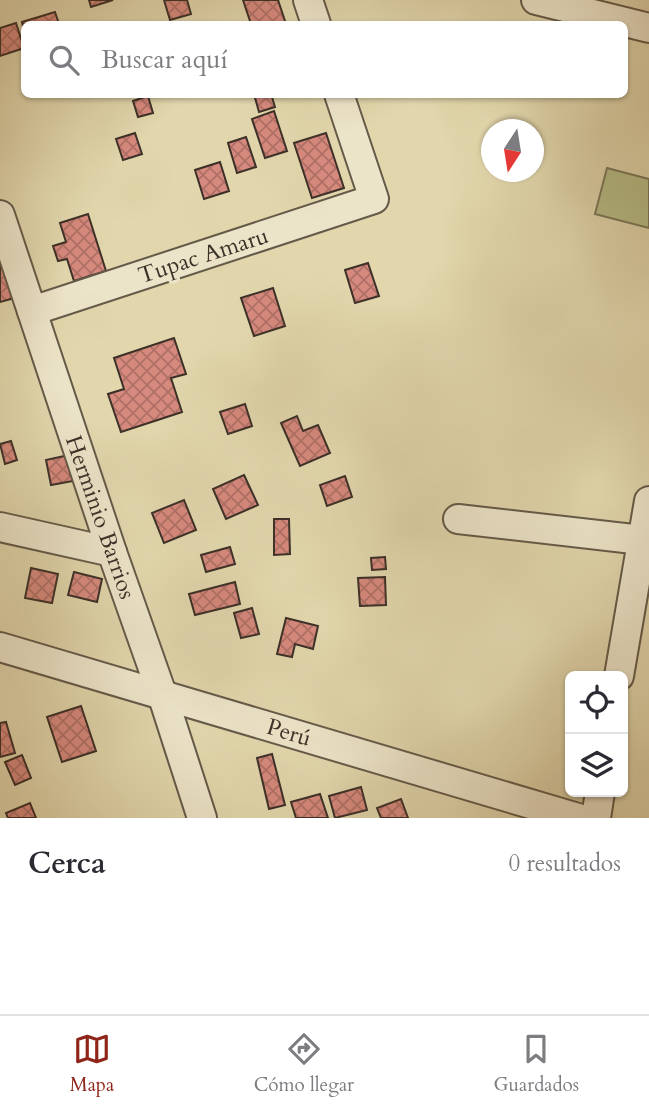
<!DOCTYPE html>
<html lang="es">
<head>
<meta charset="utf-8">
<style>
	:root { --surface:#fff; --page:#f2f2f3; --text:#2b2b33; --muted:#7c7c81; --line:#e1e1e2; --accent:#8f2418 }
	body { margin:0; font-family:Cardo,serif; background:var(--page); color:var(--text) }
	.controls { position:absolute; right:21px; bottom:21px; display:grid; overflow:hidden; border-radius:10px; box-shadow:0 2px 5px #0004 }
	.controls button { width:63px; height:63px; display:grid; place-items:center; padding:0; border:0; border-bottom:2px solid var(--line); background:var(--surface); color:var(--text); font:35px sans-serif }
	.compass { position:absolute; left:481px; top:119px; width:63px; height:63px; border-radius:50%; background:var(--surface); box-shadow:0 2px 5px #0004; rotate:192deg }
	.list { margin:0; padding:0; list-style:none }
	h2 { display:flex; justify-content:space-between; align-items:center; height:91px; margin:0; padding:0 28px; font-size:30px }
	h2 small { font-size:23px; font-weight:400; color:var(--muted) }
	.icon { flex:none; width:38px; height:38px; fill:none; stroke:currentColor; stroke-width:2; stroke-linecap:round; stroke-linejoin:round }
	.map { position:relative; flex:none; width:649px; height:818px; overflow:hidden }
	.search { position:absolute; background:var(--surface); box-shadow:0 2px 5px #0004; left:21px; right:21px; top:21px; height:77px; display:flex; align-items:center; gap:18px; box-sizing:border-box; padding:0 24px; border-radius:10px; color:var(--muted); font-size:26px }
	.sheet { height:196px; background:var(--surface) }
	nav { display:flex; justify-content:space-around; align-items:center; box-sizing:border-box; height:98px; border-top:2px solid var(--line); background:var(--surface); font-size:19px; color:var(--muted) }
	nav a { display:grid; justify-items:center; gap:4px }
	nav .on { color:var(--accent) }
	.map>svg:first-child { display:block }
	.pitch { fill:#b6bd87; stroke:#797658; stroke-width:2 }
	.building { fill:url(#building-cross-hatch); stroke:#3c3028; stroke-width:2 }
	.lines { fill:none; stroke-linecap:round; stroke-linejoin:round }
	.street-casing { stroke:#655a49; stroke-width:32 }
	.street { stroke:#ece4c9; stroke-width:28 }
	.labels { text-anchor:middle; stroke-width:6; stroke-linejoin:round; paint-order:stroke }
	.street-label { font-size:23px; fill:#3c3028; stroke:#ece4c9 }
</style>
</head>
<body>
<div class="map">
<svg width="649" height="818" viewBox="0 0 649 818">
	<defs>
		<pattern id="building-cross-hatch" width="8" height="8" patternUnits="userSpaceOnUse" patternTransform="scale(1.75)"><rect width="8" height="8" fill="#d6897d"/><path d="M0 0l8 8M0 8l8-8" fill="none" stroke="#af7066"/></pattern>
	</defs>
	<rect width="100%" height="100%" fill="#e1d6ac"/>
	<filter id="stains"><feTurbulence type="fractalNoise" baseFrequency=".00286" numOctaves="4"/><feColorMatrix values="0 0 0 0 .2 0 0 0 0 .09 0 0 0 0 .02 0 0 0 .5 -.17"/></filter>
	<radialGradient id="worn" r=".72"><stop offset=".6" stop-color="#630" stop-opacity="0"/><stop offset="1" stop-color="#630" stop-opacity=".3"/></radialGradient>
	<polygon class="pitch" points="607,168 649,179 649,228 595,214"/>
	<g class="building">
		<polygon points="89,0 113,0 91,7"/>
		<polygon points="164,0 187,0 191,14 170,20"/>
		<polygon points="243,0 278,0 286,24 251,24"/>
		<polygon points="55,12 59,24 24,24 24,31 22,22"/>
		<polygon points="16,23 24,48 0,56 0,28"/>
		<polygon points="254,94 271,94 275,107 259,112"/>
		<polygon points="148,96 153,113 138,117 133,101"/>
		<polygon points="274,111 287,151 265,158 252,119"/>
		<polygon points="135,133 142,154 123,160 116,139"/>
		<polygon points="326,133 344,188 312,198 294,143"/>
		<polygon points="246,137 256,167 237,173 228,143"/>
		<polygon points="220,162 229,191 204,199 195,170"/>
		<polygon points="88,214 106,271 74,281 67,259 58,261 53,246 66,242 60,223"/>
		<polygon points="368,263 379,296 355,303 345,270"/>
		<polygon points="7,264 18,297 0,302 0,266"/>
		<polygon points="273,288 285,326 254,336 241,298"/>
		<polygon points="174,338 186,374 171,378 182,412 121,432 108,394 124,389 114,358"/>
		<polygon points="245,404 252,426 228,434 220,412"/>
		<polygon points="297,416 303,431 318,425 330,453 300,466 281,423"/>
		<polygon points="11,441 17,460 5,464 0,444"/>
		<polygon points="69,455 73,481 51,485 46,460"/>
		<polygon points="244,475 258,505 226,519 213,489"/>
		<polygon points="345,476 352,497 327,506 320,485"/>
		<polygon points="184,500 196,530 164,543 152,513"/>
		<polygon points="274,519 289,519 290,554 274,555"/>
		<polygon points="230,547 235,564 206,572 201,555"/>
		<polygon points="385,557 386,569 372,570 371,558"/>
		<polygon points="31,568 58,574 52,603 25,598"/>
		<polygon points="74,572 102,579 97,602 68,595"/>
		<polygon points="385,577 386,605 360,606 358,578"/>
		<polygon points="235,582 240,604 195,615 189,594"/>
		<polygon points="252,608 259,634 241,638 234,613"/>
		<polygon points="286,618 318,626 313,649 295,644 292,657 277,654"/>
		<polygon points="81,706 96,751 62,762 47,717"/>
		<polygon points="6,722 15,753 0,757 0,723"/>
		<polygon points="272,754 285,805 269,809 257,758"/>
		<polygon points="22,755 31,778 15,785 5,762"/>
		<polygon points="361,787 367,810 335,818 329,796"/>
		<polygon points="320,794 328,818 296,818 291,802"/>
		<polygon points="401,799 408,818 381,818 377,808"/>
		<polygon points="30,803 36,818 8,818 6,813"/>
	</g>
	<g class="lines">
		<g class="street-casing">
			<g id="street">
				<polyline points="308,0 316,24"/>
				<polyline points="536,0 649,28"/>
				<polyline points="0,215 112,552 162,694 202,818"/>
				<polyline points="32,311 374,199 339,94"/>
				<polyline points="458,519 642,540"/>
				<polyline points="0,527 112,552"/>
				<polyline points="0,647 578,818"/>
				<polyline points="619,676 649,501"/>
				<polyline points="596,818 600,792"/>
			</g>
		</g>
		<use href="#street" class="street"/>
	</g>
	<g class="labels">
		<g class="street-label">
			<text transform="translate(203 255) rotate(-18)" y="8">Tupac Amaru</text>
			<text transform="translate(101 517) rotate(71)" y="8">Herminio Barrios</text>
			<text transform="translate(289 732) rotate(17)" y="8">Perú</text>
		</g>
	</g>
	<rect width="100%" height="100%" filter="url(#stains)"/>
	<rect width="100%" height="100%" fill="url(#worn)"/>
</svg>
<div class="controls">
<button><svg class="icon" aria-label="locate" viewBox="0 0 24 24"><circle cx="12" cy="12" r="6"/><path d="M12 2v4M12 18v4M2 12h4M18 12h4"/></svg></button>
<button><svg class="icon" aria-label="layers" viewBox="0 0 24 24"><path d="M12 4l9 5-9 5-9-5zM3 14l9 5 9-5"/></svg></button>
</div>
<svg class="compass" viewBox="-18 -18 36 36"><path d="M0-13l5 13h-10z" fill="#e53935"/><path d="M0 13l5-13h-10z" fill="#7c7c81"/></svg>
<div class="search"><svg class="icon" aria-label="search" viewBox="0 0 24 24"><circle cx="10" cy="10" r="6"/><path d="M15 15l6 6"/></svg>Buscar aquí</div>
</div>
<section class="sheet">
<h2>Cerca<small>0 resultados</small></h2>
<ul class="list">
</ul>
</section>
<nav>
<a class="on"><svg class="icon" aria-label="map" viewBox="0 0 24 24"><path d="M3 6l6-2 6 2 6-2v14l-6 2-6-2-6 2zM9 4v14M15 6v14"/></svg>Mapa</a>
<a><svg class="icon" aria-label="directions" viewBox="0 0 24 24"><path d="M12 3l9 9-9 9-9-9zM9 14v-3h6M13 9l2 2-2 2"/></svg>Cómo llegar</a>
<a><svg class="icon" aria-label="saved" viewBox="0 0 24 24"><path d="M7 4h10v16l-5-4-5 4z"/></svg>Guardados</a>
</nav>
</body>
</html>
